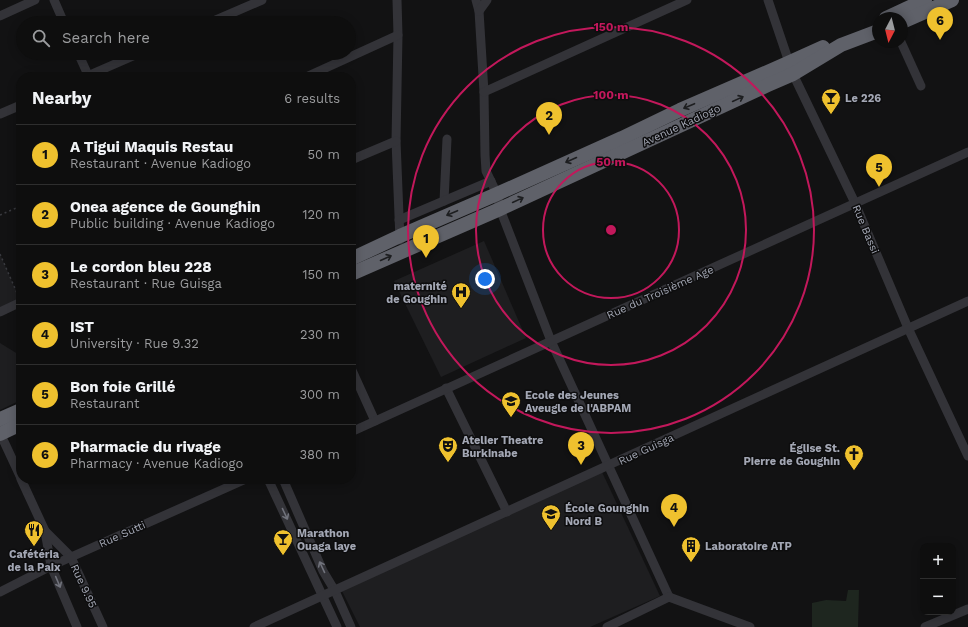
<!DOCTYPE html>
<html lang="en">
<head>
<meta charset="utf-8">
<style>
	:root { --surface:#0e0e0e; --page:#1c1c1c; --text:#f1f3f6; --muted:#9b9c9e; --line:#2e2e2e; --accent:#efc12e }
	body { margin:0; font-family:"Work Sans",sans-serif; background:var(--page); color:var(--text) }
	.controls { position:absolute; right:12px; bottom:12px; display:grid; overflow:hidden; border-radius:8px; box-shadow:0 2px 10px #0003 }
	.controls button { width:36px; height:36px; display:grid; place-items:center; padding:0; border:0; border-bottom:1px solid var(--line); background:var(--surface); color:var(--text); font:20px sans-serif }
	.compass { position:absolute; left:872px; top:12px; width:36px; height:36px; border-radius:50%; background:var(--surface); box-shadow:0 2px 10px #0003; rotate:187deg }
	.you { position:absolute; left:485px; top:279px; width:14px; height:14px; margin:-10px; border:3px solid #fff; border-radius:50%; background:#1a73e8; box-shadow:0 0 0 6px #1a73e833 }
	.badge { display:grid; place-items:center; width:26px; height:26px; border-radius:50%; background:var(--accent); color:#111; font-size:13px; font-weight:700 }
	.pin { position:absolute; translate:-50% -33px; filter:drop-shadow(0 1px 2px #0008) }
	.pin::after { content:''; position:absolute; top:21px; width:14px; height:12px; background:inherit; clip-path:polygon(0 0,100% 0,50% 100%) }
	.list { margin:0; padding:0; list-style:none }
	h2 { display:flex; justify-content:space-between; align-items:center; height:52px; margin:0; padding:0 16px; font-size:17px }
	h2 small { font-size:13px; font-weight:400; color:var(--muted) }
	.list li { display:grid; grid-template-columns:26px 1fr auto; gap:12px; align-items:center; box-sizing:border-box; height:60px; padding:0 16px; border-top:1px solid var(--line) }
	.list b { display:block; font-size:15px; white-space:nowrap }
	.list p { margin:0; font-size:13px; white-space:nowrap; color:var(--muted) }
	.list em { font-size:13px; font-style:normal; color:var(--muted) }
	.icon { flex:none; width:22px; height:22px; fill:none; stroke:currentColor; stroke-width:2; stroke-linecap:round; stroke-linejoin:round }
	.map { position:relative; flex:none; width:968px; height:627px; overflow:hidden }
	.search { position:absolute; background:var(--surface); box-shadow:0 2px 10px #0003; left:16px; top:16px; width:340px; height:44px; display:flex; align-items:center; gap:10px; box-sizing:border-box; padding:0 14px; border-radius:22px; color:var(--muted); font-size:15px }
	.panel { position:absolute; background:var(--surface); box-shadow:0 2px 10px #0003; left:16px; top:72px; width:340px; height:412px; border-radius:16px }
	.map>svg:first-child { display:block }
	.built { fill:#1e1e20 }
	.green { fill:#1e261f }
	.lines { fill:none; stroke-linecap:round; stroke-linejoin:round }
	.path { stroke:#393a3f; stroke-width:1.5; stroke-dasharray:2 3; stroke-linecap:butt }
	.minor { stroke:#333338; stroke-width:9 }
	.highway { stroke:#5f6169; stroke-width:14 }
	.oneway { stroke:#1d1e20 }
	.oneway2 { stroke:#71737c }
	.ring { fill:none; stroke:#c2185b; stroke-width:2 }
	.labels { text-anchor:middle; stroke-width:3; stroke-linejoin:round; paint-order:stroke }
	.poi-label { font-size:11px; font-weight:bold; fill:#a3a7b4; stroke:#0d0d0e; text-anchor:start }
	.street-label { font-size:11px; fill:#a3a7b4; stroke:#0d0d0e }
	.centre { fill:#c2185b; stroke:#0d0d0e; stroke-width:2 }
	.ring-label { font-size:12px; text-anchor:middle; font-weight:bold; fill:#c2185b; stroke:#0d0d0e; stroke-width:3; stroke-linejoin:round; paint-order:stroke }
</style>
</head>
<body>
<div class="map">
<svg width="968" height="627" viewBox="0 0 968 627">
	<rect width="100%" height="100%" fill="#121213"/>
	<g class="built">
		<polygon points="484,241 526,338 441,377 394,281"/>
		<polygon points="0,254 21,302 0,315"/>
		<polygon points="0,343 21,356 21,400 0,410"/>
		<polygon points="602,472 660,596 590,627 360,627 342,591"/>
	</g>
	<polygon class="green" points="848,590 859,590 858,627 812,627 812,603 826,600 846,601"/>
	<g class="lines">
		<g class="path">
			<polyline points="0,215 21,206"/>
			<polyline points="0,254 17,293"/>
		</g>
		<g class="minor">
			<polyline points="54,0 64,23"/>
			<polyline points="397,0 398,35 396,141 400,240"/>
			<polyline points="476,0 479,11 484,92 485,155 486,171 497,194 500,209 551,341 669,597"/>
			<polyline points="768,0 793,74 855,203 908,328 968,456"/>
			<polyline points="479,11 487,0"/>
			<polyline points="0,16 35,0"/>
			<polyline points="209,23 262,0"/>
			<polyline points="901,42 921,86"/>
			<polyline points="78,53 89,77"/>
			<polyline points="85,77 140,53"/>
			<polyline points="306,77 398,35"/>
			<polyline points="484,92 687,0"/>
			<polyline points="0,114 21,105"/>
			<polyline points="351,160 396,141"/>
			<polyline points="444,201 447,139"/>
			<polyline points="399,220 491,181"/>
			<polyline points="0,312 21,302"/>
			<polyline points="351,368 375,421"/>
			<polyline points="446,388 507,512"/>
			<polyline points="351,432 968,152"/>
			<polyline points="0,433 21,478"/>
			<polyline points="21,479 45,531 51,566 77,627"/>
			<polyline points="268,479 337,627"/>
			<polyline points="283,479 323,571 335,591 351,627"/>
			<polyline points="45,531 71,557 103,627"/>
			<polyline points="0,592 51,566 246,479"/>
			<polyline points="669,597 750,627"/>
			<polyline points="254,627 968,301"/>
			<polyline points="607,627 669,597"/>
			<polyline points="925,627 968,609"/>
		</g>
		<g class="highway">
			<polyline points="886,18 925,0"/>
			<polyline points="902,22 952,0"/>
			<polyline points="351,259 400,236 497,194 622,138 680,110 788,63 823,47"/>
			<polyline points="351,274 500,209 768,85 793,74 841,45 878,31"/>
			<polyline points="0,419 21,410"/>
			<polyline points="0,434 21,424"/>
		</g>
	</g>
	<defs><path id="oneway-shaft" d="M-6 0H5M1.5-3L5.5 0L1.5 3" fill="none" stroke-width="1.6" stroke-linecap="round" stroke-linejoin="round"/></defs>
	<g class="oneway">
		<use href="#oneway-shaft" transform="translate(738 99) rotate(-25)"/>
		<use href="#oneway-shaft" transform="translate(689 106) rotate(157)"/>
		<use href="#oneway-shaft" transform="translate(571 160) rotate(156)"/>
		<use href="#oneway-shaft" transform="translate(518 200) rotate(-25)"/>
		<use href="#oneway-shaft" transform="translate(452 213) rotate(157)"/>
		<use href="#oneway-shaft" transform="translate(386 258) rotate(-24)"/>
	</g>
	<g class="oneway2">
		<use href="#oneway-shaft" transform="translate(285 514) rotate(65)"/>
		<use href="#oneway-shaft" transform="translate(322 567) rotate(-115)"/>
		<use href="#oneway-shaft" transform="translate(58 582) rotate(67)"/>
	</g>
	<g class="ring">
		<circle cx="611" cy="230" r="68"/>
		<circle cx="611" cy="230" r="135"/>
		<circle cx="611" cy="230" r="203"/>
	</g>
	<defs>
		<g id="bar-pin" transform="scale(1)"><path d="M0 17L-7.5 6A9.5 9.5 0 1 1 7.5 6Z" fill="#efc12e" stroke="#0d0d0e"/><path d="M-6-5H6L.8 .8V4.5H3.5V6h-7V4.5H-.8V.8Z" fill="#111"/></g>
		<g id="hospital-pin" transform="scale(1)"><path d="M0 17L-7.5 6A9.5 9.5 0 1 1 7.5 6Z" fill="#efc12e" stroke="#0d0d0e"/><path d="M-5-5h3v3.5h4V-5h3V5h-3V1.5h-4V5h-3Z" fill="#111"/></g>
		<g id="school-pin" transform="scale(1)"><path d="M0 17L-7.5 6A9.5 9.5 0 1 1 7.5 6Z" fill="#efc12e" stroke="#0d0d0e"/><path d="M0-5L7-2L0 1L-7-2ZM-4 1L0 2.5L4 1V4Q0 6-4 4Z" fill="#111"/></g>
		<g id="theatre-pin" transform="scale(1)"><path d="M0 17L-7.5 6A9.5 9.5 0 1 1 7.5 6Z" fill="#efc12e" stroke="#0d0d0e"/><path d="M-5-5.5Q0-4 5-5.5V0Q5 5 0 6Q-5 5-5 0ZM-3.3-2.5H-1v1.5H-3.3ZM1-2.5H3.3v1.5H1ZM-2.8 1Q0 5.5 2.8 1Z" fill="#111"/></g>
		<g id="church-pin" transform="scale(1)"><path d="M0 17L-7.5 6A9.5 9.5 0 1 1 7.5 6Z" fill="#efc12e" stroke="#0d0d0e"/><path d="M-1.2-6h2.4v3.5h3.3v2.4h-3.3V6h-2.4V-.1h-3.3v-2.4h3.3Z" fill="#111"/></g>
		<g id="restaurant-pin" transform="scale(1)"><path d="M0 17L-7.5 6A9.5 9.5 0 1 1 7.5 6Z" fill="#efc12e" stroke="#0d0d0e"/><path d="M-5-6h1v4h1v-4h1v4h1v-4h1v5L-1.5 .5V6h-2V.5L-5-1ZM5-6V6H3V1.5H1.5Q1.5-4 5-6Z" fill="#111"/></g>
		<g id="building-pin" transform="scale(1)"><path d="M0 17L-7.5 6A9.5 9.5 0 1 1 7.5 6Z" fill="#efc12e" stroke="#0d0d0e"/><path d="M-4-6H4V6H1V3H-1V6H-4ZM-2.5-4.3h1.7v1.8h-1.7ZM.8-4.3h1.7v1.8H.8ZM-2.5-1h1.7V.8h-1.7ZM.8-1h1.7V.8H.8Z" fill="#111"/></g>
	</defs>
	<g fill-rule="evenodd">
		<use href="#bar-pin" x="831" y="98"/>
		<use href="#hospital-pin" x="461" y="292"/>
		<use href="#school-pin" x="511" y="401"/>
		<use href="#theatre-pin" x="448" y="446"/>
		<use href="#church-pin" x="854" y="454"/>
		<use href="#school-pin" x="551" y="514"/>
		<use href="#restaurant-pin" x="34" y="530"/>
		<use href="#bar-pin" x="283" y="539"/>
		<use href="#building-pin" x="691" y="546"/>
	</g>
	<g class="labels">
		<g class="poi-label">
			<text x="845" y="102">Le 226</text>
			<text x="447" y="290" text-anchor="end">maternité<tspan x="447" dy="13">de Goughin</tspan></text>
			<text x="525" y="399">Ecole des Jeunes<tspan x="525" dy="13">Aveugle de l'ABPAM</tspan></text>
			<text x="462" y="444">Atelier Theatre<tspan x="462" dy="13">Burkinabe</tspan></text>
			<text x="840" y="452" text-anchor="end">Église St.<tspan x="840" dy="13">Pierre de Goughin</tspan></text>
			<text x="565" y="512">École Gounghin<tspan x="565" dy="13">Nord B</tspan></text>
			<text x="297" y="537">Marathon<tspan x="297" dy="13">Ouaga laye</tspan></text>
			<text x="705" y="550">Laboratoire ATP</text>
			<text x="34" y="558" text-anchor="middle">Cafétéria<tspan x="34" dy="13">de la Paix</tspan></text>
		</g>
		<g class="street-label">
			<text transform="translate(681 125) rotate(-25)" y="4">Avenue Kadiogo</text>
			<text transform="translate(866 229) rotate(67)" y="4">Rue Bassi</text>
			<text transform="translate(660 292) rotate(-24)" y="4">Rue du Troisième Age</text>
			<text transform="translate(646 449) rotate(-25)" y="4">Rue Guisga</text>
			<text transform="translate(122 534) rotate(-24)" y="4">Rue Sutti</text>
			<text transform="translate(84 586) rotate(65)" y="4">Rue 9.95</text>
		</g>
	</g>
	<circle cx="611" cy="230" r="6" class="centre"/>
	<g class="ring-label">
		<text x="611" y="31">150 m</text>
		<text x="611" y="99">100 m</text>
		<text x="611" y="166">50 m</text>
	</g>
</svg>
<div class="controls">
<button>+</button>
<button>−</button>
</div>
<svg class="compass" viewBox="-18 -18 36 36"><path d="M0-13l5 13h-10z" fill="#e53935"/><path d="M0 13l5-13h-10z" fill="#9b9c9e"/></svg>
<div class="you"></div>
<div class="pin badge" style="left:426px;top:258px">1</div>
<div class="pin badge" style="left:549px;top:135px">2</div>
<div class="pin badge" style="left:581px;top:465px">3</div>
<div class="pin badge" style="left:674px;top:527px">4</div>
<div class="pin badge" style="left:879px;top:187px">5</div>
<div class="pin badge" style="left:940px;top:40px">6</div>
<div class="search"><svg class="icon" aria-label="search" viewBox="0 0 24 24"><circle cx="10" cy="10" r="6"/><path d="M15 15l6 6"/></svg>Search here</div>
<section class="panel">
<h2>Nearby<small>6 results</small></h2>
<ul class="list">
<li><span class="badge">1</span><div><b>A Tigui Maquis Restau</b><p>Restaurant · Avenue Kadiogo</p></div><em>50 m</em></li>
<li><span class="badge">2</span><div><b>Onea agence de Gounghin</b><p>Public building · Avenue Kadiogo</p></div><em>120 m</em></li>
<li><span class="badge">3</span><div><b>Le cordon bleu 228</b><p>Restaurant · Rue Guisga</p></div><em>150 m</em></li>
<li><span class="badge">4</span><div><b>IST</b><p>University · Rue 9.32</p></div><em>230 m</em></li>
<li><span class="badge">5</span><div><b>Bon foie Grillé</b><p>Restaurant</p></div><em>300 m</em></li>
<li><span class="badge">6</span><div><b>Pharmacie du rivage</b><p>Pharmacy · Avenue Kadiogo</p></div><em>380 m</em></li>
</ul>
</section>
</div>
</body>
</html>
